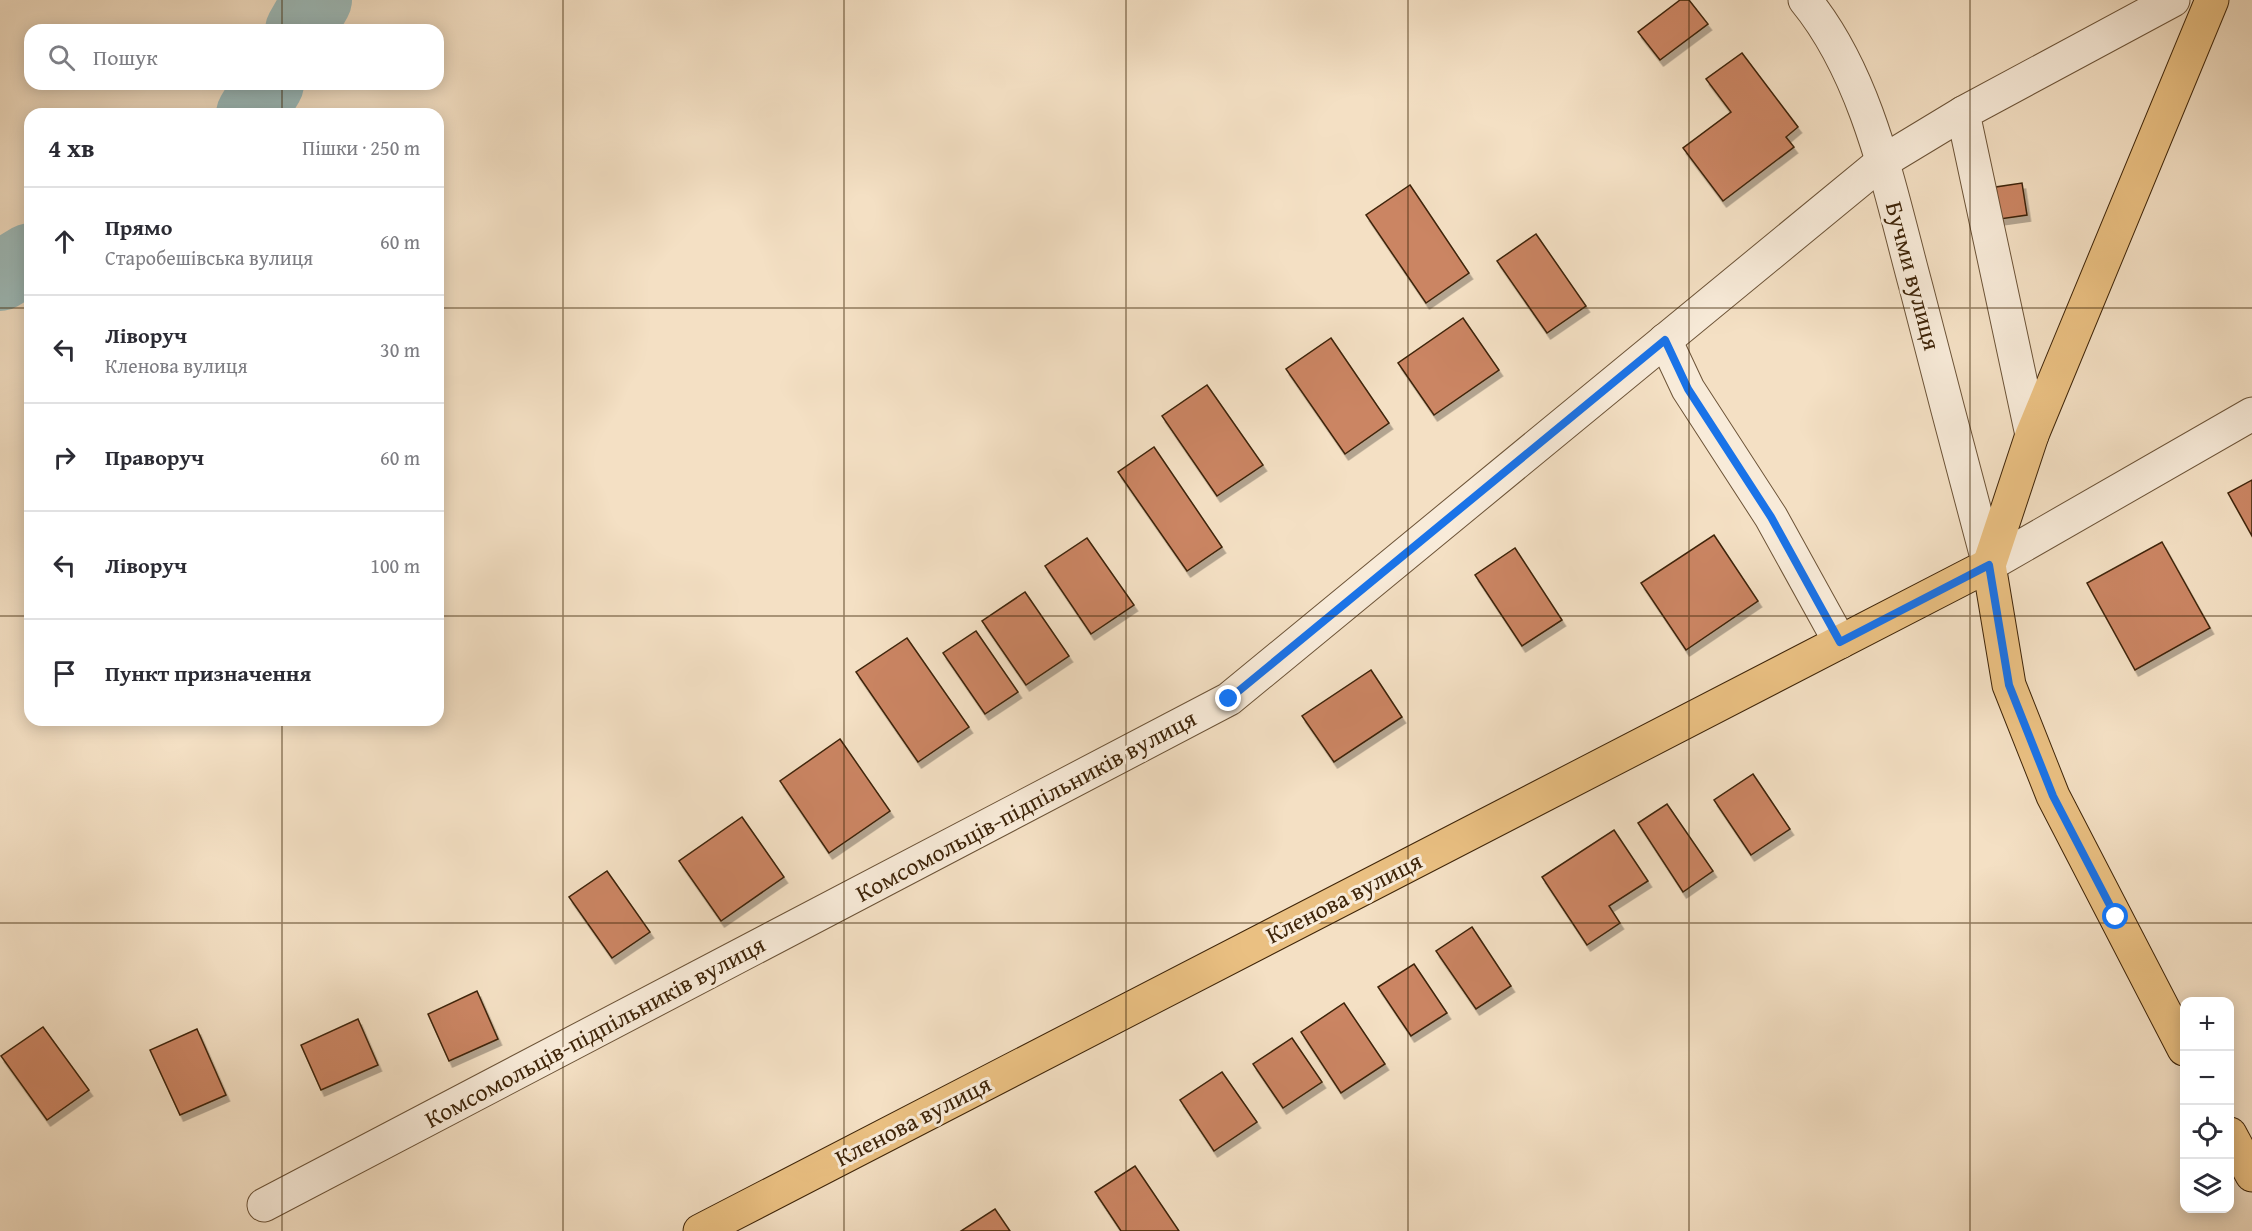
<!DOCTYPE html>
<html lang="uk">
<head>
<meta charset="utf-8">
<style>
	:root { --surface:#fff; --page:#f7f7f7; --text:#2b2b33; --muted:#7c7c81; --line:#e1e1e2 }
	body { margin:0; font-family:"Gentium Book Plus",serif; background:var(--page); color:var(--text) }
	.controls { position:absolute; right:18px; bottom:18px; display:grid; overflow:hidden; border-radius:12px; box-shadow:0 3px 15px #0003 }
	.controls button { width:54px; height:54px; display:grid; place-items:center; padding:0; border:0; border-bottom:2px solid var(--line); background:var(--surface); color:var(--text); font:30px sans-serif }
	.stop { position:absolute; width:18px; height:18px; margin:-14px; border:4px solid #1a73e8; border-radius:50%; background:#fff }
	.stop.end { background:#1a73e8; border-color:#fff; box-shadow:0 2px 6px #0008 }
	.list { margin:0; padding:0; list-style:none }
	h2 { display:flex; justify-content:space-between; align-items:center; height:78px; margin:0; padding:0 24px; font-size:26px }
	h2 small { font-size:20px; font-weight:400; color:var(--muted) }
	.list li { display:grid; grid-template-columns:39px 1fr auto; gap:18px; align-items:center; box-sizing:border-box; height:108px; padding:0 24px; border-top:2px solid var(--line) }
	.list b { display:block; font-size:22px; white-space:nowrap }
	.list p { margin:0; font-size:20px; white-space:nowrap; color:var(--muted) }
	.list em { font-size:20px; font-style:normal; color:var(--muted) }
	.icon { flex:none; width:33px; height:33px; fill:none; stroke:currentColor; stroke-width:2; stroke-linecap:round; stroke-linejoin:round }
	.map { position:relative; flex:none; width:2252px; height:1231px; overflow:hidden }
	.search { position:absolute; background:var(--surface); box-shadow:0 3px 15px #0003; left:24px; top:24px; width:420px; height:66px; display:flex; align-items:center; gap:15px; box-sizing:border-box; padding:0 21px; border-radius:18px; color:var(--muted); font-size:22px }
	.panel { position:absolute; background:var(--surface); box-shadow:0 3px 15px #0003; left:24px; top:108px; width:420px; height:618px; border-radius:18px }
	.map>svg:first-child { display:block }
	.lines { fill:none; stroke-linecap:round; stroke-linejoin:round }
	.river { stroke:#9dbbba; stroke-width:70 }
	.building { fill:#cb8563; stroke:#3e2408; stroke-width:1.5; filter:url(#shadow) }
	.minor-casing { stroke:#6c5337; stroke-width:35 }
	.major-casing { stroke:#3e2408; stroke-width:35 }
	.minor { stroke:#f8ebd9; stroke-width:33 }
	.major { stroke:#eac082; stroke-width:33 }
	.route { stroke:#1a73e8; stroke-width:8 }
	.grid { fill:none; stroke:#3e2408; stroke-width:1.5; stroke-opacity:0.55 }
	.labels { text-anchor:middle; stroke-width:6; stroke-linejoin:round; paint-order:stroke }
	.street-label { font-size:24px; fill:#3e2408; stroke:#f8ebd9 }
</style>
</head>
<body>
<div class="map">
<svg width="2252" height="1231" viewBox="0 0 2252 1231">
	<defs>
		<filter id="shadow"><feDropShadow dx="3.5" dy="6" stdDeviation="0" flood-color="#0004"/></filter>
	</defs>
	<rect width="100%" height="100%" fill="#f4e0c4"/>
	<filter id="stains"><feTurbulence type="fractalNoise" baseFrequency=".00333" numOctaves="4"/><feColorMatrix values="0 0 0 0 .2 0 0 0 0 .09 0 0 0 0 .02 0 0 0 .5 -.17"/></filter>
	<radialGradient id="worn" r=".72"><stop offset=".6" stop-color="#630" stop-opacity="0"/><stop offset="1" stop-color="#630" stop-opacity=".3"/></radialGradient>
	<g class="lines">
		<g class="river">
			<polyline points="300,30 317,0"/>
			<polyline points="251,114 269,84"/>
			<polyline points="0,276 30,258"/>
		</g>
	</g>
	<g class="building">
		<polygon points="1680,0 1689,0 1708,24 1660,60 1638,32"/>
		<polygon points="1742,53 1798,127 1786,137 1794,147 1723,201 1683,148 1731,112 1706,79"/>
		<polygon points="2022,183 2027,215 2000,219 1996,187"/>
		<polygon points="1410,185 1469,273 1426,303 1366,215"/>
		<polygon points="1536,234 1586,306 1547,333 1497,261"/>
		<polygon points="1463,318 1499,370 1434,415 1398,363"/>
		<polygon points="1331,338 1389,423 1345,454 1286,369"/>
		<polygon points="1207,385 1263,465 1217,496 1162,416"/>
		<polygon points="1154,447 1222,547 1187,571 1118,472"/>
		<polygon points="2252,480 2252,536 2228,493"/>
		<polygon points="1714,535 1758,601 1686,650 1641,583"/>
		<polygon points="1087,538 1134,605 1091,634 1045,566"/>
		<polygon points="2162,542 2210,628 2135,670 2087,583"/>
		<polygon points="1515,548 1562,620 1522,646 1475,575"/>
		<polygon points="1025,592 1069,656 1026,685 982,621"/>
		<polygon points="976,631 1018,692 985,714 943,653"/>
		<polygon points="907,638 969,727 918,762 856,672"/>
		<polygon points="1371,670 1402,717 1334,762 1302,716"/>
		<polygon points="840,739 890,811 829,853 780,781"/>
		<polygon points="1753,774 1790,829 1751,855 1714,800"/>
		<polygon points="1667,804 1713,871 1683,892 1638,823"/>
		<polygon points="742,817 784,877 721,921 679,861"/>
		<polygon points="1614,830 1648,881 1609,906 1620,923 1587,945 1542,877"/>
		<polygon points="607,871 650,932 612,958 569,897"/>
		<polygon points="1472,927 1511,986 1476,1009 1436,951"/>
		<polygon points="1414,964 1447,1013 1411,1036 1378,987"/>
		<polygon points="477,991 498,1039 449,1061 428,1014"/>
		<polygon points="1344,1003 1385,1064 1341,1093 1301,1032"/>
		<polygon points="358,1019 378,1065 321,1090 301,1045"/>
		<polygon points="43,1027 89,1090 47,1120 1,1056"/>
		<polygon points="197,1029 226,1095 180,1115 150,1050"/>
		<polygon points="1292,1038 1322,1082 1283,1108 1253,1064"/>
		<polygon points="1222,1072 1257,1122 1214,1151 1180,1100"/>
		<polygon points="1135,1166 1179,1231 1121,1231 1095,1192"/>
		<polygon points="995,1209 1010,1231 961,1231"/>
	</g>
	<g class="lines">
		<g class="minor-casing">
			<g id="minor">
				<path d="M1805,0C1869,78 1890,192 1916,287C1940,380 1964,472 1989,565L2252,414"/>
				<polyline points="1665,340 1688,389 1771,517 1840,642"/>
				<polyline points="2032,435 1963,113 2173,0"/>
				<polyline points="264,1205 1229,699 1882,162 1963,113"/>
			</g>
		</g>
		<g class="major-casing">
			<g id="major">
				<polyline points="2184,1049 2053,796 2009,685 1989,565 2032,435 2212,0"/>
				<polyline points="2230,1134 2252,1175"/>
				<polyline points="700,1231 1989,565"/>
			</g>
		</g>
		<use href="#minor" class="minor"/>
		<use href="#major" class="major"/>
	</g>
	<g class="lines">
		<polyline class="route" points="1229,699 1665,340 1688,389 1771,517 1840,642 1989,565 2009,685 2053,796 2116,917"/>
	</g>
	<path class="grid" d="M282,0V30M563,0V1231M844,0V1231M1126,0V1231M1408,0V1231M1689,0V1231M1970,0V1231M282,84V114M0,308H30M438,308H2252M0,616H30M438,616H2252M282,720V1231M0,923H2252"/>
	<g class="labels">
		<g class="street-label">
			<text transform="translate(1913 276) rotate(75)" y="8">Бучми вулиця</text>
			<text transform="translate(1026 806) rotate(-28)" y="8">Комсомольців-підпільників вулиця</text>
			<text transform="translate(1344 898) rotate(-27)" y="8">Кленова вулиця</text>
			<text transform="translate(595 1032) rotate(-28)" y="8">Комсомольців-підпільників вулиця</text>
			<text transform="translate(913 1121) rotate(-27)" y="8">Кленова вулиця</text>
		</g>
	</g>
	<rect width="100%" height="100%" filter="url(#stains)"/>
	<rect width="100%" height="100%" fill="url(#worn)"/>
</svg>
<div class="controls">
<button>+</button>
<button>−</button>
<button><svg class="icon" aria-label="locate" viewBox="0 0 24 24"><circle cx="12" cy="12" r="6"/><path d="M12 2v4M12 18v4M2 12h4M18 12h4"/></svg></button>
<button><svg class="icon" aria-label="layers" viewBox="0 0 24 24"><path d="M12 4l9 5-9 5-9-5zM3 14l9 5 9-5"/></svg></button>
</div>
<div class="stop" style="left:2116px;top:917px"></div>
<div class="stop end" style="left:1229px;top:699px"></div>
<div class="search"><svg class="icon" aria-label="search" viewBox="0 0 24 24"><circle cx="10" cy="10" r="6"/><path d="M15 15l6 6"/></svg>Пошук</div>
<section class="panel">
<h2>4 хв<small>Пішки · 250 m</small></h2>
<ul class="list">
<li><svg class="icon" aria-label="ahead" viewBox="0 0 24 24"><path d="M12 20V5M6 11l6-6 6 6"/></svg><div><b>Прямо</b><p>Старобешівська вулиця</p></div><em>60 m</em></li>
<li><svg class="icon" aria-label="left" viewBox="0 0 24 24"><path d="M17 20v-9H6M10 6l-5 5 5 5"/></svg><div><b>Ліворуч</b><p>Кленова вулиця</p></div><em>30 m</em></li>
<li><svg class="icon" aria-label="right" viewBox="0 0 24 24"><path d="M7 20v-9h11M14 6l5 5-5 5"/></svg><div><b>Праворуч</b></div><em>60 m</em></li>
<li><svg class="icon" aria-label="left" viewBox="0 0 24 24"><path d="M17 20v-9H6M10 6l-5 5 5 5"/></svg><div><b>Ліворуч</b></div><em>100 m</em></li>
<li><svg class="icon" aria-label="arrive" viewBox="0 0 24 24"><path d="M6 21V4h12l-3 4 3 4H6"/></svg><div><b>Пункт призначення</b></div></li>
</ul>
</section>
</div>
</body>
</html>
